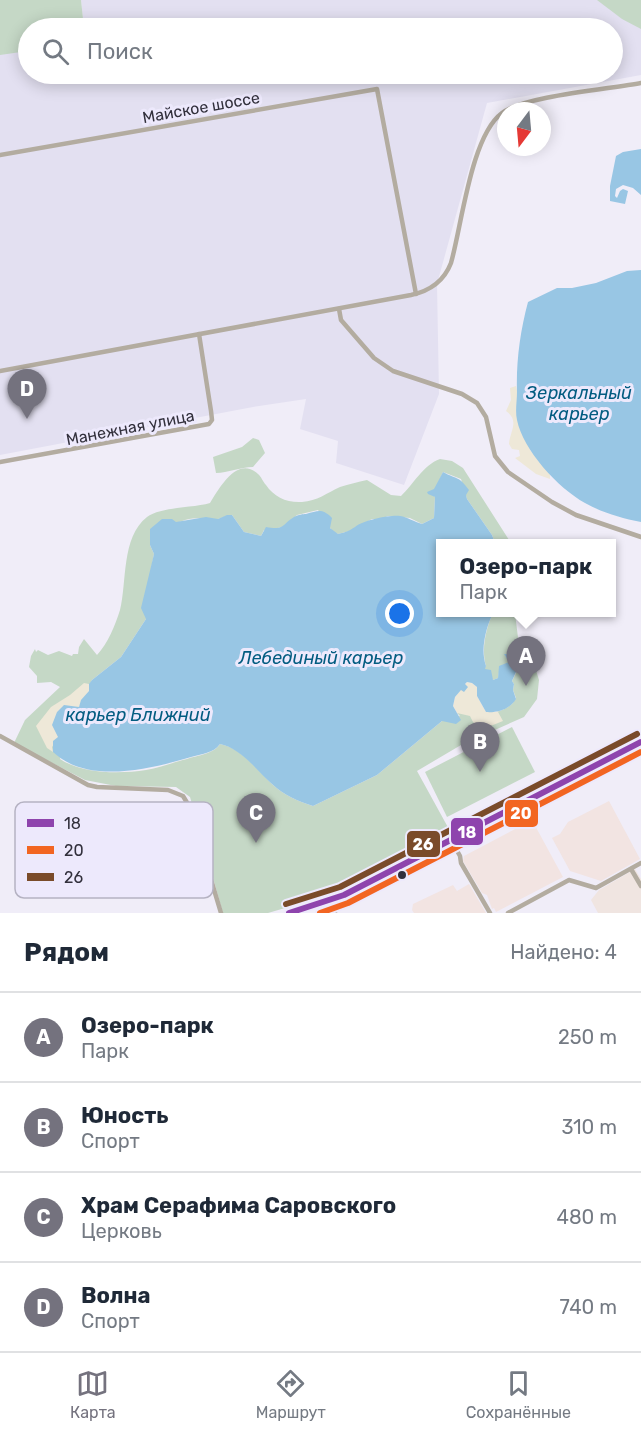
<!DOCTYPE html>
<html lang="ru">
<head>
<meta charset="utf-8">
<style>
	:root { --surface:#fff; --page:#f2f2f3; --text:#1f2937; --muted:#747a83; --line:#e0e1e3; --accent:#74727e }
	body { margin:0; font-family:Rubik,sans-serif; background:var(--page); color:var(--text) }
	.compass { position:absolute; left:497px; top:102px; width:54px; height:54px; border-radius:50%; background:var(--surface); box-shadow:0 3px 15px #0003; rotate:196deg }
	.you { position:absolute; left:400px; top:614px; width:21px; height:21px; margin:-15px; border:4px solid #fff; border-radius:50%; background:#1a73e8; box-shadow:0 0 0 9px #1a73e833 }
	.badge { display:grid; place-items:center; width:39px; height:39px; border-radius:50%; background:var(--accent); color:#fff; font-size:20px; font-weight:700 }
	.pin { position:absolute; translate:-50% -50px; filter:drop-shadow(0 2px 3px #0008) }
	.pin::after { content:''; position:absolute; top:32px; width:21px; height:18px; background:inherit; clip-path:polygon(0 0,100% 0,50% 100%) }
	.popup { position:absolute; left:436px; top:539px; width:180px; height:78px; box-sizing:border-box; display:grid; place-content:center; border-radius:0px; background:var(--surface); filter:drop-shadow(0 2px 4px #0005); font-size:20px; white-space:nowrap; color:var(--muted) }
	.popup b { font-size:22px; color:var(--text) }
	.popup::after { content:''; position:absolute; left:50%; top:100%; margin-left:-12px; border:12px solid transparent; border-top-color:var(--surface) }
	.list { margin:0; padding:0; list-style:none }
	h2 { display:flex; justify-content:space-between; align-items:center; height:78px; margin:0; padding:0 24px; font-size:26px }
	h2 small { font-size:20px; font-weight:400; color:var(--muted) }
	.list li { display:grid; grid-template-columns:39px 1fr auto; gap:18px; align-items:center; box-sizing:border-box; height:90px; padding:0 24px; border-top:2px solid var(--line) }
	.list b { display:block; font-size:22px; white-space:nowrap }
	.list p { margin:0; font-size:20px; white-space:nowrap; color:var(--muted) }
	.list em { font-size:20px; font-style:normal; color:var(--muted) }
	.icon { flex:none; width:33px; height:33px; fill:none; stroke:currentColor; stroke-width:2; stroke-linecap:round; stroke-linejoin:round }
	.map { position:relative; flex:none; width:641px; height:913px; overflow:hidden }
	.search { position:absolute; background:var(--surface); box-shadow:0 3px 15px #0003; left:18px; right:18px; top:18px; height:66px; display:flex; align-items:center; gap:15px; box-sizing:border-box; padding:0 21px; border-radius:33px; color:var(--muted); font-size:22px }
	.sheet { height:438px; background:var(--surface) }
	nav { display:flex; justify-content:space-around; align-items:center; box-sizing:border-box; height:84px; border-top:2px solid var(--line); background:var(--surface); font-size:16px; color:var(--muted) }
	nav a { display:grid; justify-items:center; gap:3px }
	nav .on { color:var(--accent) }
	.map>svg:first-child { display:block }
	.commercial { fill:#f0e5e1 }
	.built { fill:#e3e0f1 }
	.education { fill:#f2e4e2 }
	.green { fill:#c5d8c6 }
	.sand { fill:#eee8d8 }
	.water { fill:#98c6e4 }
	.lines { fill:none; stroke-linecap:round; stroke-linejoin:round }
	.minor { stroke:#b3aca0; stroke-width:4.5 }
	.bus-1-casing { stroke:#ede9fc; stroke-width:10 }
	.bus-2-casing { stroke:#ede9fc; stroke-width:10 }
	.bus-3-casing { stroke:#ede9fc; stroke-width:10 }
	.bus-1 { stroke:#8e44ad; stroke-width:6 }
	.bus-2 { stroke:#f26522; stroke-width:6 }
	.bus-3 { stroke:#7a4b2a; stroke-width:6 }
	.bus-dot { fill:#32303c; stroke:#ede9fc; stroke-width:2 }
	.labels { text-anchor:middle; stroke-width:6; stroke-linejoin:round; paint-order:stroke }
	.street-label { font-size:16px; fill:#32303c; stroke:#ede9fc }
	.water-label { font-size:18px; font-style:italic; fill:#035c81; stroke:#ede9fc }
	.key { fill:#ede9fc; stroke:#b5b2c2; stroke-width:1.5 }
	.key-label { font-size:16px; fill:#32303c }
	.line-badge { stroke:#ede9fc; stroke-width:2 }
	.badge-label { font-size:16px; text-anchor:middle; font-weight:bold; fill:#fff }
</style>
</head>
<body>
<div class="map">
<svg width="641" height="913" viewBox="0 0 641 913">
	<rect width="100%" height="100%" fill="#f0edf8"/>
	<polygon class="commercial" points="635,869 641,879 641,913 598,913 591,900 599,890"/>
	<polygon class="built" points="81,0 635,0 641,4 641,75 487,103 437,284 439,394 404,485 336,463 338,441 300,429 306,399 253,407 0,455 0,54 28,51 28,74 612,74 612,28 84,28"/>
	<g class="education">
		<polygon points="609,801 640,859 601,881 570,871 552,838 560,834 568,822"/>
		<polygon points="532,820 563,877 496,912 494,908 492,909 487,895 482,893 463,861 464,856"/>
		<polygon points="83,839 149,839 152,841 157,855 157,888 150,894 90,895 89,885 84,885"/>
		<polygon points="469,884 486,913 414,913 412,910 413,904 453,885 457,891"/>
	</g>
	<g class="green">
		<polygon points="0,0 81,0 84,28 28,28 28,51 0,55"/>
		<polygon points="597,0 641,0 641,29 622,19"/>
		<path d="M253,438L259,440L265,453L253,467C240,467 228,473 216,473L213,457L242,447Z"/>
		<path d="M440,459L452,461L463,468L511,543H495L492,535L467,499L461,479L443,472L433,495L435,497L434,518L422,524L410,518L388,516L381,519H372L350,531L338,534L333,532L318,510L297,515L284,527L264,530L261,536L244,532L232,515C225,515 221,520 214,519C179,516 175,523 150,545L154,554L149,580L146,619L121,657L92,680L81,700L60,759C82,774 120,774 146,770C160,768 174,762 187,759C198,755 214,754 220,744C242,748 257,770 272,784C284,795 297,801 313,806L377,775L442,721L460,716L457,713C475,713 506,718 516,698L513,690L514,684L512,681L520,665L511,654L505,655L509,662L499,672L498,678L493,680L484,669L486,666C481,649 486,628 493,613H515L519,646L534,664L539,680L537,699L524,717L461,745L417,771L450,831L336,893L268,913H223L190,797L176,787L116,786L85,780L14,743L25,720L60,687L51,682L37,683V676L29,667L31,656L35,649L36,652L38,650L48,655L59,651L72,656L73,654H78L79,647L84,639L97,655C108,643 115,626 120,610C127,583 121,537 147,517C160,507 193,508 210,503C219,489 237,455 258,474C261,476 263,482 266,485C274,497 287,503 302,502C317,501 327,493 340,487C349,484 358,482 367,480L391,495L401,496C413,485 423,465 440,459Z"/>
		<polygon points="512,727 535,772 447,817 425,772"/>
		<polygon points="41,828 53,835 50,854 43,856 29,848"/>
	</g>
	<g class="sand">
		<path d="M516,386L530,450L550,473V479L536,474L515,458L520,456L519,450L512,449L509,444C510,431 520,421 506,411L511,400L510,388Z"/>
		<polygon points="467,682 472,683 477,687 477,696 486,712 498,712 503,721 483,729 473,722 470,716 457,713 453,706 455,697"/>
		<polygon points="84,683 89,684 89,691 52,747 53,752 47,748 36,726 51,707 70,695"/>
	</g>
	<g class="water">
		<polygon points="641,149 641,195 633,188 623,185 616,189 615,196 617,198 620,191 623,189 628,191 625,204 610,201 610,186 616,156 623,152"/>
		<path d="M641,270V522C621,518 603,513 585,503C558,488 523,450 517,420C515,411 517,401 517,392C516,362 520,332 528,302L557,288H572L596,283L627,271Z"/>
		<path d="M443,472C457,480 458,475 469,490L466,495L467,499L492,535L495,543L440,544V612L493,613C486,628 480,649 486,666L485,669L491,670L493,680L498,678L499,666L509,662L504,654H511L520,666C516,670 515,675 512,681L514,684L513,690L516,699C510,709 497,713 486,712L477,696V687L472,683L467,682L465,684L468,687L464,692L461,690L455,697L453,706L461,720L456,724L442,721L377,775L313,806C297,801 284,795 272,784C257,771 241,748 220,744C214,753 201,754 191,757C150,769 88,785 53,752V741L58,737L52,725L57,712L64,705L79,707L81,700L89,691V684L92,680L121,657L146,619L141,608L154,554L150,545V529L162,519H172L176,522L206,517L218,519L227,515H232L244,532L261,536L266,527C286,531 282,523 296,516C298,515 303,514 306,514C318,511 322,508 332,518L330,528L338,534C346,532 349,531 355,527C364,520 389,515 400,516C408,517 414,522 422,524L434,518L435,497L428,494L427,492L434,489Z"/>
	</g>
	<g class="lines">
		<g class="minor">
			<polyline points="0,155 377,89 416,294"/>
			<polyline points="339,309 341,320 374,358 393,371 462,394 477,403 486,417 495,456 508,472 552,502 576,515 641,537"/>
			<path d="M0,371L411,295C430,291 444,281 451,263C462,224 471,136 502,113C524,96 610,89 641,83"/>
			<polyline points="0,462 209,424 212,420 211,411 199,334"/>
			<polyline points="0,736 88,785 97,787 168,790 183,796 189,806 221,913"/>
			<polyline points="451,840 460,856 461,863 490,913"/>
			<polyline points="631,869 641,886"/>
			<polyline points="332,900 335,913"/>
			<polyline points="289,913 332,900 344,895 641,742"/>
			<polyline points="508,913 569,880 596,888 641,863"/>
		</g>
		<g class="bus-1-casing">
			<polyline id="bus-1" points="289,913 344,895 641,742"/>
		</g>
		<g class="bus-2-casing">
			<polyline id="bus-2" points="320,913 348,903 641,752"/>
		</g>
		<g class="bus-3-casing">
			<polyline id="bus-3" points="286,904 340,887 637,734"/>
		</g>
		<use href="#bus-1" class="bus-1"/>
		<use href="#bus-2" class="bus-2"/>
		<use href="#bus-3" class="bus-3"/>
	</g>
	<circle class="bus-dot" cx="402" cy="875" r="5"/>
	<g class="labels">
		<g class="street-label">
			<text transform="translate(201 107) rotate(-10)" y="6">Майское шоссе</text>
			<text transform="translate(130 427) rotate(-11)" y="6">Манежная улица</text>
		</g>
		<g class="water-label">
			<text x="579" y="399">Зеркальный<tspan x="579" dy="21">карьер</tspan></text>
			<text x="321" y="664">Лебединый карьер</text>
			<text x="138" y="721">карьер Ближний</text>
		</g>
	</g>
	<rect x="15" y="802" width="198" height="96" rx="9" class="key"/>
	<rect x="27" y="819" width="27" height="8" fill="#8e44ad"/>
	<rect x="27" y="846" width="27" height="8" fill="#f26522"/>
	<rect x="27" y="873" width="27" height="8" fill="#7a4b2a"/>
	<g class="key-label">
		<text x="64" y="829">18</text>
		<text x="64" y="856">20</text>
		<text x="64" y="883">26</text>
	</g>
	<g class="line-badge">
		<rect x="504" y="799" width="35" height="29" rx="6" fill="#f26522"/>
		<rect x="450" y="817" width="34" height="29" rx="6" fill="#8e44ad"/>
		<rect x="406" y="830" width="35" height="28" rx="6" fill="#7a4b2a"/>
	</g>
	<g class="badge-label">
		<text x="521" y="819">20</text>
		<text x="467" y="838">18</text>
		<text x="423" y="850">26</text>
	</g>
</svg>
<svg class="compass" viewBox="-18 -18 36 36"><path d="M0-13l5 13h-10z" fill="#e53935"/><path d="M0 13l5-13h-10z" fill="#747a83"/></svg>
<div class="you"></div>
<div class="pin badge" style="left:526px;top:686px">A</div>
<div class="popup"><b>Озеро-парк</b>Парк</div>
<div class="pin badge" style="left:480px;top:772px">B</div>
<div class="pin badge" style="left:256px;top:843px">C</div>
<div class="pin badge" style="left:27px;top:419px">D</div>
<div class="search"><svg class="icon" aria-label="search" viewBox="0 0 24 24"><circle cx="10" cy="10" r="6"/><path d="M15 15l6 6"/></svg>Поиск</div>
</div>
<section class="sheet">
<h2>Рядом<small>Найдено: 4</small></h2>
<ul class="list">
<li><span class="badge">A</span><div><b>Озеро-парк</b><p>Парк</p></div><em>250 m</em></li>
<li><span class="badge">B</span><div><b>Юность</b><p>Спорт</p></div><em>310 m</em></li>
<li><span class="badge">C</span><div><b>Храм Серафима Саровского</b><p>Церковь</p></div><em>480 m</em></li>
<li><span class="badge">D</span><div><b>Волна</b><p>Спорт</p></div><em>740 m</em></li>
</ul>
</section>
<nav>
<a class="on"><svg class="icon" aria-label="map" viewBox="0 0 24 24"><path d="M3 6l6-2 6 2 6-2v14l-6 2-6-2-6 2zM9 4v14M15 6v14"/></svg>Карта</a>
<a><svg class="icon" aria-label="directions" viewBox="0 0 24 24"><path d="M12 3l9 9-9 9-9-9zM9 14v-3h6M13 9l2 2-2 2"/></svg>Маршрут</a>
<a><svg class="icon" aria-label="saved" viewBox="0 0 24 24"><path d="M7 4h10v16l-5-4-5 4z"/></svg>Сохранённые</a>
</nav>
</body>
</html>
